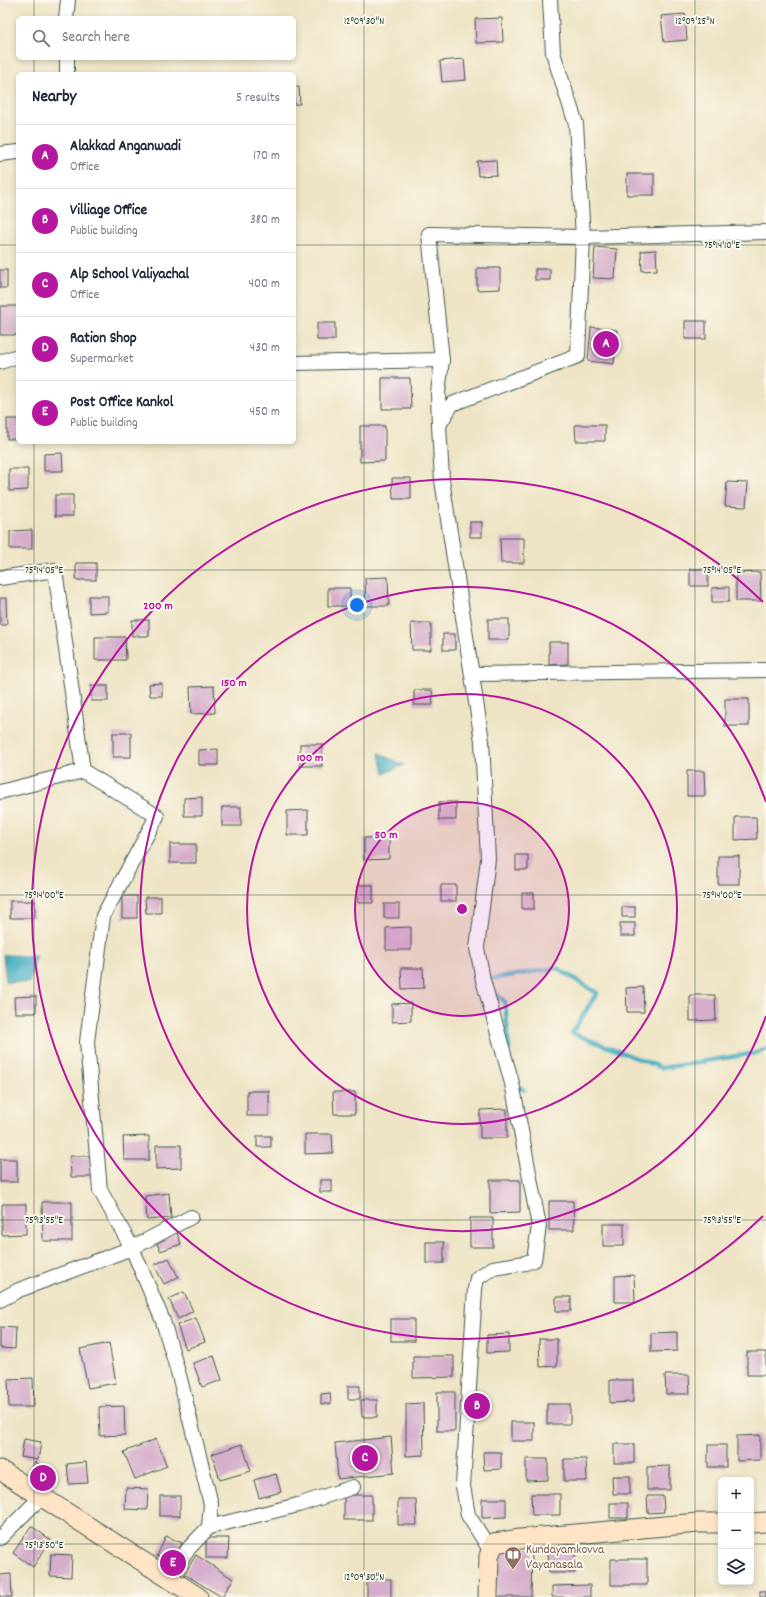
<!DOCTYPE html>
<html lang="en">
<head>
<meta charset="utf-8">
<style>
	:root { --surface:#fff; --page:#f2f2f3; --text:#1f2937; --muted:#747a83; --line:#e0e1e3; --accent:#b5179e }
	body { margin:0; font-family:Dekko,sans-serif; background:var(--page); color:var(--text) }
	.controls { position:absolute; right:12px; bottom:12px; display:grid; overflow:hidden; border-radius:6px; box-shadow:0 2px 6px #0003 }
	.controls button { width:36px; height:36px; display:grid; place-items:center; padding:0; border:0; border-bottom:1px solid var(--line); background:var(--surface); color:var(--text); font:20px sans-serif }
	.you { position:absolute; left:357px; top:605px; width:14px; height:14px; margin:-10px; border:3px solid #fff; border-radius:50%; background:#1a73e8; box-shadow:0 0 0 6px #1a73e833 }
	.badge { display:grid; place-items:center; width:26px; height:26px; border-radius:50%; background:var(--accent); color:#fff; font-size:13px; font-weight:700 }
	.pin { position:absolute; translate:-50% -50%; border:2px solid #fff; box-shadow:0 1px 4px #0006 }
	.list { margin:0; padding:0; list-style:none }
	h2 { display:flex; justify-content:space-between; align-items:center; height:52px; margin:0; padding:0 16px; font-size:17px }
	h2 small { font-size:13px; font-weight:400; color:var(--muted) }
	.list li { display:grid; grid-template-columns:26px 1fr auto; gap:12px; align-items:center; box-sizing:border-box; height:64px; padding:0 16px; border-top:1px solid var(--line) }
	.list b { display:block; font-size:15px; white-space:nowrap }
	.list p { margin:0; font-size:13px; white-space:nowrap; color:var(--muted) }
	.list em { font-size:13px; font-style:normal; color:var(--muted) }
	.icon { flex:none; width:22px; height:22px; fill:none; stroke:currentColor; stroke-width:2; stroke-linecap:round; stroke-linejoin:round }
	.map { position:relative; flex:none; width:766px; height:1597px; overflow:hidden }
	.search { position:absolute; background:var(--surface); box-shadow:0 2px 6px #0003; left:16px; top:16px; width:280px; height:44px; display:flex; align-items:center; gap:10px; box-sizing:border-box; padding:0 14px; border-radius:6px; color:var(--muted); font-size:15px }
	.panel { position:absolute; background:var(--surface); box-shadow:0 2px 6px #0003; left:16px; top:72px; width:280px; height:372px; border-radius:6px }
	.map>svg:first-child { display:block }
	.water { fill:#42adc2; stroke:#30757b }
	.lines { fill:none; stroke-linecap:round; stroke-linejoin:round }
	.stream { stroke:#42adc2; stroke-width:4.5 }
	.building { fill:#d6aecc }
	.street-casing { stroke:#3e564a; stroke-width:16 }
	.secondary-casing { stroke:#3e564a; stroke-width:21 }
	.street { stroke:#fff; stroke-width:14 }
	.secondary { stroke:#ffe4c6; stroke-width:19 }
	.ticks { fill:none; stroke:#1f3d34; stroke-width:1; stroke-opacity:0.45 }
	.ring { fill:none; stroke:#b5179e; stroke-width:2 }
	.labels { text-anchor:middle; stroke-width:4; stroke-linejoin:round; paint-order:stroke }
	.education-label { font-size:13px; fill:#785e54; stroke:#fbf7ec; text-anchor:start }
	.ticks-label { font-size:10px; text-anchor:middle; fill:#1f3d34; stroke:#fbf7ec; stroke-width:4; stroke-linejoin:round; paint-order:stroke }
	.centre { fill:#b5179e; stroke:#fbf7ec; stroke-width:2 }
	.ring-label { font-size:12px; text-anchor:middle; font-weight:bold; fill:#b5179e; stroke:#fbf7ec; stroke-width:4; stroke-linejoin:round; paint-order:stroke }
</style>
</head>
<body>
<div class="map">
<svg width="766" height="1597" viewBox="0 0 766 1597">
	<rect width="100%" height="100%" fill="#fbf7ec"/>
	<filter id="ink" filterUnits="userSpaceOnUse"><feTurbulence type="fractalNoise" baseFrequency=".025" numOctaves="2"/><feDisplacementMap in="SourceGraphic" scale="8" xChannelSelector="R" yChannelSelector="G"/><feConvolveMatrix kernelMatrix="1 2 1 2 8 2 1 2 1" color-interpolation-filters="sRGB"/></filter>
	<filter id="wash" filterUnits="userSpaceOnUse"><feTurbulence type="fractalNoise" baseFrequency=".012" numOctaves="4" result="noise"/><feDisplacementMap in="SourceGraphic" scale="16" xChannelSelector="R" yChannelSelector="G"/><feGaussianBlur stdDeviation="0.9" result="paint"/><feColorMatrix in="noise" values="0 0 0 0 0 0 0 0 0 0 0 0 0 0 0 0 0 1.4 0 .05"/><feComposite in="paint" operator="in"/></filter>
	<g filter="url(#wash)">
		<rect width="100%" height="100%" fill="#eee4c5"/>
		<g class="water">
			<polygon points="379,753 404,765 384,774"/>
			<polygon points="3,955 36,956 29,983 6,982"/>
		</g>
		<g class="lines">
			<g class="stream">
				<polyline points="485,980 557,968 597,993 572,1033 662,1068 756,1053 766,1049"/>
				<polyline points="489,987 505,1002 509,1049"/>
				<polyline points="516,1085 524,1090"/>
			</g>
		</g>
		<g id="blocks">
			<g class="building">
				<polygon points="685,14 687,40 664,42 661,16"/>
				<polygon points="502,18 503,42 476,43 475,19"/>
				<polygon points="464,59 466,80 442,82 440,61"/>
				<polygon points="294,87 299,87 300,104 294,104"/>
				<polygon points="496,160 497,175 478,176 477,161"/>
				<rect x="627" y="174" width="27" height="21"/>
				<polygon points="595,247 617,249 615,279 593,278"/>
				<polygon points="656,250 657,270 642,271 641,251"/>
				<polygon points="477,268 500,268 500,289 477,290"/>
				<rect x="535" y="269" width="15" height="11"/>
				<rect x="0" y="270" width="7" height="18"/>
				<rect x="0" y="306" width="18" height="29"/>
				<rect x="685" y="321" width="21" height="18"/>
				<rect x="317" y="323" width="18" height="17"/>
				<polygon points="591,327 617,330 614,364 588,361"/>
				<polygon points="382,378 410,378 411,409 382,409"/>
				<rect x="7" y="419" width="11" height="20"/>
				<polygon points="575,425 605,425 605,441 576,441"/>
				<polygon points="360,426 385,426 385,461 360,462"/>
				<polygon points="62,453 63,471 44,471 44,454"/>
				<polygon points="9,469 28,469 28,490 9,491"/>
				<polygon points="392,478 411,478 411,499 393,499"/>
				<polygon points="727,482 748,483 746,507 725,506"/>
				<rect x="55" y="495" width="18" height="21"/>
				<rect x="470" y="522" width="12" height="15"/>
				<polygon points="32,530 32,549 10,549 10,531"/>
				<polygon points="500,538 524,538 524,563 501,563"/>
				<rect x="76" y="563" width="20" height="17"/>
				<rect x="690" y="569" width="18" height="17"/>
				<polygon points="760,572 761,601 736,601 736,573"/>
				<polygon points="388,577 389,606 366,606 365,578"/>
				<polygon points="729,587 729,602 712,602 712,588"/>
				<rect x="328" y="588" width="22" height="18"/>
				<polygon points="89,596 108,596 108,612 89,613"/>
				<polygon points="0,598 6,598 7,625 0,625"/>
				<rect x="488" y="619" width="21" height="21"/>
				<rect x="132" y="620" width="17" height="16"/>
				<polygon points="411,623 431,623 431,650 412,650"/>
				<rect x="443" y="634" width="12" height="16"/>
				<polygon points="95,637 125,637 126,660 95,660"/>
				<polygon points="549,642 568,642 568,664 549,665"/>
				<polygon points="162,683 162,696 150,696 149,684"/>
				<rect x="91" y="686" width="17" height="15"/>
				<polygon points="214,686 215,713 191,714 190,687"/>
				<polygon points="414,690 432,690 433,705 414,705"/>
				<rect x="725" y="699" width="24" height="27"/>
				<rect x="113" y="733" width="18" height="24"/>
				<rect x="300" y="744" width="22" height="22"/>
				<polygon points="218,749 218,765 199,765 199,750"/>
				<polygon points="687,771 704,771 705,796 687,796"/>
				<polygon points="202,797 202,816 184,816 184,798"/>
				<rect x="439" y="802" width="17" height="18"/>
				<rect x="222" y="807" width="19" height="19"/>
				<polygon points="308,810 308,835 287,835 287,811"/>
				<polygon points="735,817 756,817 757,839 735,840"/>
				<polygon points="389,837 389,859 364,860 364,838"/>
				<rect x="170" y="844" width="26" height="19"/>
				<rect x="516" y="855" width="12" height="15"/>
				<rect x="718" y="856" width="21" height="28"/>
				<polygon points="357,885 373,885 373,903 358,903"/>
				<rect x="441" y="885" width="15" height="16"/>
				<rect x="522" y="893" width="12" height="16"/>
				<rect x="122" y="896" width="15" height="22"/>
				<polygon points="145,897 161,897 161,913 146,913"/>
				<rect x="10" y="901" width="25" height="17"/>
				<rect x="384" y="904" width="15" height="14"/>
				<rect x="622" y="907" width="13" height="10"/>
				<rect x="620" y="923" width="15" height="13"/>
				<polygon points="411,927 411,950 386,950 386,928"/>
				<polygon points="401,968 423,968 424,988 402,989"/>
				<polygon points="643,987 644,1012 627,1012 626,988"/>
				<polygon points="690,995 715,995 716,1020 690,1021"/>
				<polygon points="36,996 36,1013 15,1013 14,997"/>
				<polygon points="411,1003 411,1021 392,1022 392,1004"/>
				<rect x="247" y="1091" width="22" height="25"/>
				<polygon points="333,1092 355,1092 355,1114 334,1114"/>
				<polygon points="507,1109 507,1138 480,1138 480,1110"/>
				<polygon points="305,1134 332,1134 333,1153 305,1154"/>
				<polygon points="149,1136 149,1160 124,1160 123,1137"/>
				<rect x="257" y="1136" width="14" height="11"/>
				<polygon points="156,1145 181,1145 181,1168 156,1169"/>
				<polygon points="70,1156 92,1156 93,1177 71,1177"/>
				<rect x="0" y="1159" width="17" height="23"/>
				<rect x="320" y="1180" width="12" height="12"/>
				<polygon points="490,1180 520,1180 520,1212 490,1213"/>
				<polygon points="169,1193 171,1218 147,1220 145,1196"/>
				<polygon points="549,1201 573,1201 574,1230 549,1230"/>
				<polygon points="42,1202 72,1202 72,1241 43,1241"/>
				<polygon points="2,1204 26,1204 26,1234 2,1235"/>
				<rect x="470" y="1218" width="23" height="29"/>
				<rect x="603" y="1224" width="21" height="22"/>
				<polygon points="177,1233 181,1244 160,1251 156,1240"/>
				<rect x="426" y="1242" width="18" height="21"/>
				<polygon points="169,1258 178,1277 164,1284 154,1265"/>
				<polygon points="634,1275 635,1302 615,1302 615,1276"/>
				<polygon points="184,1292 193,1311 178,1319 169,1299"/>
				<rect x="556" y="1297" width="15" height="14"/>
				<polygon points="196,1318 205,1342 186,1349 177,1325"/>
				<rect x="391" y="1319" width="23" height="22"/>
				<polygon points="0,1327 16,1328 15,1349 0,1348"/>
				<polygon points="677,1332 677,1351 651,1352 651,1333"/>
				<polygon points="509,1334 509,1352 487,1353 487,1335"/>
				<polygon points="539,1339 557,1339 557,1366 540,1367"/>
				<polygon points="109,1343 116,1383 88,1388 80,1349"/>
				<rect x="747" y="1352" width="19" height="23"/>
				<polygon points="214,1356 222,1380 202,1387 193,1363"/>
				<polygon points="413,1356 454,1356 454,1377 413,1378"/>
				<polygon points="665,1375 689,1375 690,1394 666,1394"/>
				<polygon points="33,1378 34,1407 9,1407 8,1379"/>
				<polygon points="610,1380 633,1380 633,1402 610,1403"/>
				<rect x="348" y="1386" width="12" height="13"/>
				<rect x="437" y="1392" width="18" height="39"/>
				<polygon points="330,1393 331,1404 321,1404 321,1394"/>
				<polygon points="483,1398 488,1414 469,1415 467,1399"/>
				<polygon points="361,1400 377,1400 377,1417 362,1417"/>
				<polygon points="423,1403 424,1455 406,1456 406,1404"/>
				<rect x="547" y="1404" width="23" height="20"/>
				<polygon points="124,1406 125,1435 100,1436 99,1407"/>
				<rect x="511" y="1422" width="23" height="19"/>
				<polygon points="760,1435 760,1460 737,1461 737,1436"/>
				<polygon points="391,1437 394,1473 338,1479 335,1443"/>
				<polygon points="24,1439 41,1442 38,1460 21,1457"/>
				<polygon points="156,1439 167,1466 135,1479 124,1452"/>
				<polygon points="242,1444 251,1471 220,1480 212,1454"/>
				<rect x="614" y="1444" width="20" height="19"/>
				<rect x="708" y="1445" width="18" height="22"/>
				<polygon points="483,1452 501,1452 501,1469 484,1470"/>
				<polygon points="526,1459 548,1459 548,1480 526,1481"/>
				<polygon points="564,1459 586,1459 587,1481 564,1481"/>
				<polygon points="35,1462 57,1474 50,1488 28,1476"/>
				<polygon points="86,1462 88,1483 69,1484 67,1464"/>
				<polygon points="670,1466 670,1490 647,1490 647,1467"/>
				<polygon points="276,1474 281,1492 259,1498 254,1480"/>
				<polygon points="612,1476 630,1476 630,1494 613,1494"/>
				<polygon points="126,1488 148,1489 147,1510 125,1509"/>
				<polygon points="531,1494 560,1494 560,1515 532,1515"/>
				<rect x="344" y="1495" width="28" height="25"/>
				<rect x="160" y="1496" width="20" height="20"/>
				<polygon points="647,1496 663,1496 664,1512 648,1513"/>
				<polygon points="398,1499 416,1499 417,1525 398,1525"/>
				<polygon points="482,1499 506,1499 506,1517 482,1518"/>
				<rect x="610" y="1503" width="18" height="15"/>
				<polygon points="31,1526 51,1540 33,1567 13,1553"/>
				<polygon points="166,1536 182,1543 173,1563 157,1556"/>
				<polygon points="206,1538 229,1538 228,1558 206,1558"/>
				<polygon points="508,1548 532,1548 531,1597 496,1597 495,1567 499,1553"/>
				<polygon points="575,1550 575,1573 549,1573 548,1551"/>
				<polygon points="51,1554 72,1555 71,1577 50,1576"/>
				<polygon points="196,1555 233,1579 222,1597 184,1574"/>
				<rect x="611" y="1559" width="36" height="26"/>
				<polygon points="11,1574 12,1597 0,1597 0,1575"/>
				<rect x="367" y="1579" width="24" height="18"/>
				<polygon points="590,1585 590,1597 552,1597 552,1586"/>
				<rect x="760" y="1591" width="6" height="6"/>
			</g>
		</g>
	</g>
	<g filter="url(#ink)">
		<use href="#blocks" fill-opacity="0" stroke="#3e564a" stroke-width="1"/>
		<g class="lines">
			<g class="street-casing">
				<g id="street">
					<polyline points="66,18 68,0"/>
					<polyline points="67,58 67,74"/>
					<polyline points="0,154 18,152"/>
					<polyline points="0,362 18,356"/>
					<polyline points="294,363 442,360 429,234 583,237 766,232"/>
					<polyline points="439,425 438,393 442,360"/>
					<polyline points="0,578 55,570 83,771"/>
					<polyline points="472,674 766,670"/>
					<polyline points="0,792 83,771 157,816 103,916 87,1042 100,1190 132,1248 163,1321 180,1379 211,1504 209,1527 189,1548 169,1578"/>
					<polyline points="0,1300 19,1290 132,1248 191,1217"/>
					<polyline points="209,1527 298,1505 353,1487"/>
					<polyline points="0,1538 41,1497"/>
					<polyline points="491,1551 468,1515 463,1486 475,1289 477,1278 493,1268 525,1263 534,1260 539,1226 512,1083 483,980 477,948 488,859 482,741 442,480 439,425 452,404 578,356 583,237 576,124 553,53 550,0"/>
				</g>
			</g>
			<g class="secondary-casing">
				<g id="secondary">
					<polyline points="0,1470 198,1597"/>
					<polyline points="751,1523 766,1522"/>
					<polyline points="488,1597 489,1556 494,1543 520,1539 698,1523 721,1523"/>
				</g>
			</g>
			<use href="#street" class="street"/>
			<use href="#secondary" class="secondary"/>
		</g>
	</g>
	<path class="ticks" d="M34,0V18M364,0V1597M695,0V1597M34,58V74M0,245H18M294,245H766M34,442V1597M0,570H766M0,895H766M0,1220H766M0,1544H721M751,1544H766"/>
	<circle cx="462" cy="909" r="107" fill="#b5179e" fill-opacity=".12"/>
	<g class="ring">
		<circle cx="462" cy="909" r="107"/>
		<circle cx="462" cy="909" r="215"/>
		<path d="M766 1016A322 322 0 1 1 766 802"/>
		<path d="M763 1216A430 430 0 1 1 763 602"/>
	</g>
	<defs>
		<g id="library-pin" transform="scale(0.9)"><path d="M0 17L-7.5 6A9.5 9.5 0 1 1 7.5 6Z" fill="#8d6e63" stroke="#fbf7ec"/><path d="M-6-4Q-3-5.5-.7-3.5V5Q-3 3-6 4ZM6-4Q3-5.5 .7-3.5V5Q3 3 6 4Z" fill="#fff"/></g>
	</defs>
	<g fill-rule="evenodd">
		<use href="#library-pin" x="513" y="1555"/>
	</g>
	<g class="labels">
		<g class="education-label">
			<text x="526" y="1553">Kundayamkovva<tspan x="526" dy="15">Vayanasala</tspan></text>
		</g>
	</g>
	<g class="ticks-label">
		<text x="364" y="24">12°09'30"N</text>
		<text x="695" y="24">12°09'25"N</text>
		<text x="722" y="248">75°14'10"E</text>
		<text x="722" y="573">75°14'05"E</text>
		<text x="44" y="573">75°14'05"E</text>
		<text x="722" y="898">75°14'00"E</text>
		<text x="44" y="898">75°14'00"E</text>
		<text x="722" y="1223">75°13'55"E</text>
		<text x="44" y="1223">75°13'55"E</text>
		<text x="44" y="1548">75°13'50"E</text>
		<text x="364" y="1580">12°09'30"N</text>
	</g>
	<circle cx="462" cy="909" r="6" class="centre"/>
	<g class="ring-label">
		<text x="158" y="609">200 m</text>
		<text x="234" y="686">150 m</text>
		<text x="310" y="761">100 m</text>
		<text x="386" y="838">50 m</text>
	</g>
</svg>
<div class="controls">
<button>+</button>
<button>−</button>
<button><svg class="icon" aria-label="layers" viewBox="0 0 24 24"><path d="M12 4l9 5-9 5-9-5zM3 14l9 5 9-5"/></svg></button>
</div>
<div class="you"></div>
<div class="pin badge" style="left:606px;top:344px">A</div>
<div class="pin badge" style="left:477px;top:1406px">B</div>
<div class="pin badge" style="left:365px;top:1458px">C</div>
<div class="pin badge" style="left:43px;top:1478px">D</div>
<div class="pin badge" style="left:173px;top:1563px">E</div>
<div class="search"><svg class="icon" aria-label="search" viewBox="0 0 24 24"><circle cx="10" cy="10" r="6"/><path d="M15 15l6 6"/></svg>Search here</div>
<section class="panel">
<h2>Nearby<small>5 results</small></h2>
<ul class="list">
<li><span class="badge">A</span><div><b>Alakkad Anganwadi</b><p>Office</p></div><em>170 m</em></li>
<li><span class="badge">B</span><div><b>Villiage Office</b><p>Public building</p></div><em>380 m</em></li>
<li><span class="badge">C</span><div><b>Alp School Valiyachal</b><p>Office</p></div><em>400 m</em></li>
<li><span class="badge">D</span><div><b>Ration Shop</b><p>Supermarket</p></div><em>430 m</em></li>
<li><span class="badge">E</span><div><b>Post Office Kankol</b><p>Public building</p></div><em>450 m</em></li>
</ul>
</section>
</div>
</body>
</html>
